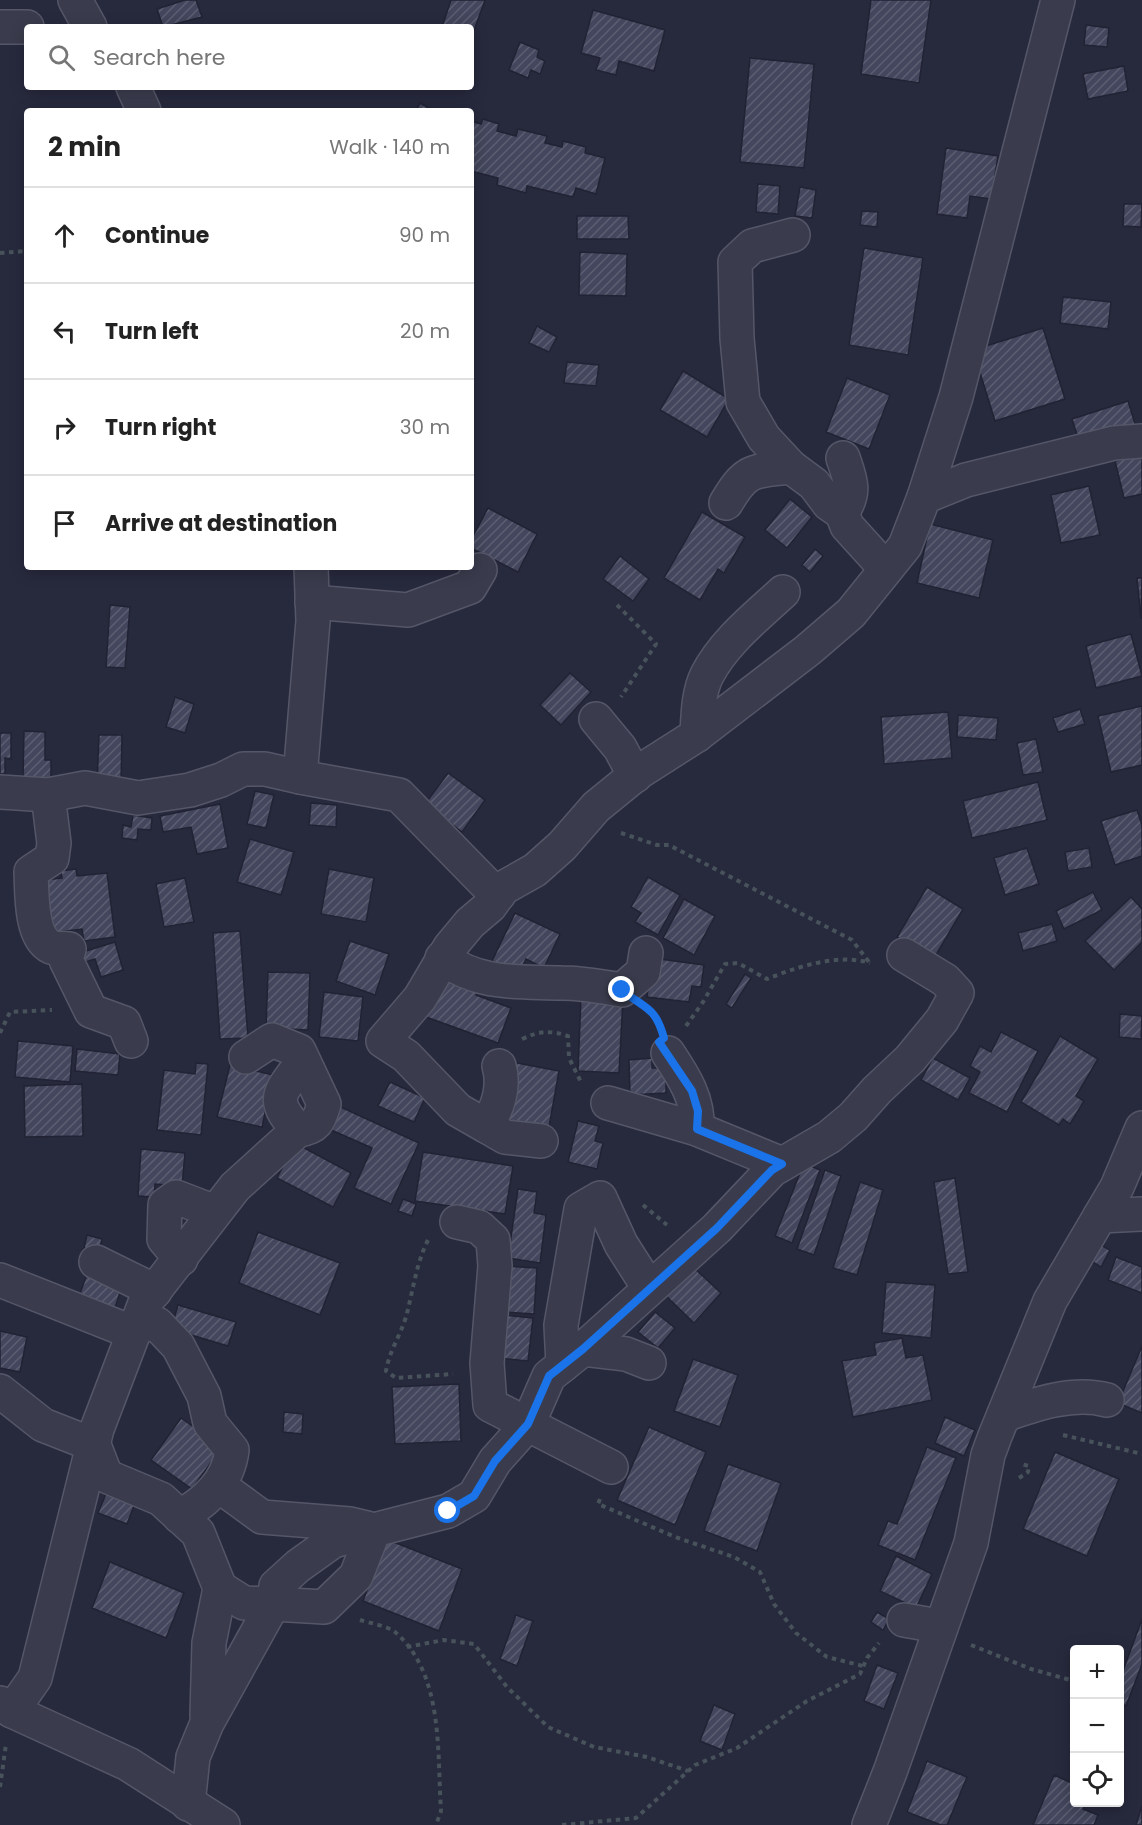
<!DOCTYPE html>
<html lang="en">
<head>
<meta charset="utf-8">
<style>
	:root { --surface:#fff; --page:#f6f6f6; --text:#222; --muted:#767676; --line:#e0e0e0 }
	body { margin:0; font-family:Poppins,sans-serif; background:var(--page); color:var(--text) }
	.controls { position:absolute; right:18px; bottom:18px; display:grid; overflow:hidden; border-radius:6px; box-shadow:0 3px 15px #0003 }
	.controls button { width:54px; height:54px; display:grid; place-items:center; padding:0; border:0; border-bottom:2px solid var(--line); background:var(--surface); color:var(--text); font:30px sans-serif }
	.stop { position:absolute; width:18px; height:18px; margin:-14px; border:4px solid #1a73e8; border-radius:50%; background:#fff }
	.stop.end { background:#1a73e8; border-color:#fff; box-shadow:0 2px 6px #0008 }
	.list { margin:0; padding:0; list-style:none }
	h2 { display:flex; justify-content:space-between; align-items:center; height:78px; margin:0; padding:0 24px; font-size:26px }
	h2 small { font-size:20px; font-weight:400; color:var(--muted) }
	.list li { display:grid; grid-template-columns:39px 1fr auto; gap:18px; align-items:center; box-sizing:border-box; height:96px; padding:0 24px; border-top:2px solid var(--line) }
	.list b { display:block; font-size:22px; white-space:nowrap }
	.list em { font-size:20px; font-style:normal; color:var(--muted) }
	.icon { flex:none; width:33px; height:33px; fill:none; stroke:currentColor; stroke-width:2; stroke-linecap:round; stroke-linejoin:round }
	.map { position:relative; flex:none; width:1142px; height:1825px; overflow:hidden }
	.search { position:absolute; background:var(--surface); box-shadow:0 3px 15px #0003; left:24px; top:24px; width:450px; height:66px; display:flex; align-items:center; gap:15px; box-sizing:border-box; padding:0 21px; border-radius:6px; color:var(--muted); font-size:22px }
	.panel { position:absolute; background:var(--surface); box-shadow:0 3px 15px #0003; left:24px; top:108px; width:450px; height:462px; border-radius:6px }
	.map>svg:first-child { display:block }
	.building { fill:url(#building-hatch); stroke:#212334; stroke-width:1.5 }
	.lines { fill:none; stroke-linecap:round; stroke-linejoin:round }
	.minor-casing { stroke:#555768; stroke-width:36 }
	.path { stroke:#47525b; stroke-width:4; stroke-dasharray:4.5 4.5; stroke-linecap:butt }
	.minor { stroke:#3a3c4d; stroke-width:33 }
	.route { stroke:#1a73e8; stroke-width:8 }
</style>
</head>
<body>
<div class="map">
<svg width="1142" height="1825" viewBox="0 0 1142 1825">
	<defs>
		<pattern id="building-hatch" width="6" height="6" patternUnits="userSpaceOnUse" patternTransform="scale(1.5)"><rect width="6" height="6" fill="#43465c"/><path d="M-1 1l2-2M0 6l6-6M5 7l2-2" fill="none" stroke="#5c5f72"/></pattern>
	</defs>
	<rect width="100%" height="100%" fill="#27293d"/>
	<g class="building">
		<polygon points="185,0 196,0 202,17 163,27 157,9"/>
		<polygon points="451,0 485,0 471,39 471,27 442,27"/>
		<polygon points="871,0 931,0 919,83 861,74"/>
		<polygon points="593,10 665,30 654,71 619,61 616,75 596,70 600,58 581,53"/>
		<polygon points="1086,25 1109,28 1107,47 1084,45"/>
		<polygon points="520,42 539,50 537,57 545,61 540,74 531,70 528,78 509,70"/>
		<polygon points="750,58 814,64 804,168 740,162"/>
		<polygon points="1124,66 1128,91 1088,99 1083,74"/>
		<polygon points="420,103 434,111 416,111"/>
		<polygon points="483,119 499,124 497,131 516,136 518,129 547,136 545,143 562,147 563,141 586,147 585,153 605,158 596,194 576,188 573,197 527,186 526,193 497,185 498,178 471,171 471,121 481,124"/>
		<polygon points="946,148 998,156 991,199 970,196 967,218 937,214"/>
		<polygon points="758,184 780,186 778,214 756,212"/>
		<polygon points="800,187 816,190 812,218 795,216"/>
		<polygon points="1124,204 1142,204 1141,227 1123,226"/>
		<polygon points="862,211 878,212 877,227 860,225"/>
		<polygon points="577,216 628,216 629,239 577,239"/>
		<polygon points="864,248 923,258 908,355 849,345"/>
		<polygon points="580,252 627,254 626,296 579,295"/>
		<polygon points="1063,297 1111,302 1108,329 1060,323"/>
		<polygon points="537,326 557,337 549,352 529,343"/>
		<polygon points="1043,328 1065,399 995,421 973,350"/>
		<polygon points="567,362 599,365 596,386 564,383"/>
		<polygon points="683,371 729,399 707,437 660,410"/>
		<polygon points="847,378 890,395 869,449 826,432"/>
		<polygon points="1128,401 1136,427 1080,444 1072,419"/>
		<polygon points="1142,455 1142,494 1124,498 1115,461"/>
		<polygon points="1089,486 1100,535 1061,543 1051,495"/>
		<polygon points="790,499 812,517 787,548 765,530"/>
		<polygon points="488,508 537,534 518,572 471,548 471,540"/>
		<polygon points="702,512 745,537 724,573 718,569 700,600 664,578"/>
		<polygon points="930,524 993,540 979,598 917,583"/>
		<polygon points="815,549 823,556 810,572 802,565"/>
		<polygon points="620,556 649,579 633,601 603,579"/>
		<polygon points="1137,578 1142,578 1141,619"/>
		<polygon points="110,605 130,607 125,668 106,667"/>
		<polygon points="1131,634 1142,676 1096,688 1086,646"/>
		<polygon points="570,673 591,692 561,725 540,705"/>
		<polygon points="175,697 194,704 185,733 166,727"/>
		<polygon points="1142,706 1142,765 1111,772 1098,716"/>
		<polygon points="1080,709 1085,724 1058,732 1053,718"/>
		<polygon points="948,712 952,758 884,764 881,717"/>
		<polygon points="958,715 998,718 996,740 957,737"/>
		<polygon points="24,731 45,732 45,760 51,760 51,779 23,778"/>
		<polygon points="0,733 11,733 11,759 5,758 5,774 0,774"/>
		<polygon points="99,735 122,735 121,784 97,784"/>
		<polygon points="1036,739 1043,772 1023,775 1017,743"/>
		<polygon points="448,773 485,800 462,832 425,804"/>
		<polygon points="1038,782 1047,820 972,838 963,801"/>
		<polygon points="255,791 274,795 266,828 247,824"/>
		<polygon points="311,803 337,805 336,827 309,825"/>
		<polygon points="220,804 228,848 197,854 191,827 163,832 160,816"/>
		<polygon points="1137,810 1142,825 1142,856 1115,865 1101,821"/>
		<polygon points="133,815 152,818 151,830 138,829 137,840 122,838 123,825 131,827"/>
		<polygon points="250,839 294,852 281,895 237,882"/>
		<polygon points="1027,848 1039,884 1005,895 994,858"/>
		<polygon points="1089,848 1092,867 1068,871 1065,852"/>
		<polygon points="76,869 77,876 107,873 115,937 84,941 82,929 50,933 43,880 62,878 61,871"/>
		<polygon points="329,869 374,878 366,922 321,914"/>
		<polygon points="648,877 680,895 658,935 635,922 641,913 631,907"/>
		<polygon points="185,878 194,922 164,927 156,884"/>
		<polygon points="927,887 963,909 933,960 897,937"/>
		<polygon points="1093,892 1102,910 1064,929 1056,911"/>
		<polygon points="1131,897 1142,909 1142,942 1114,970 1085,941"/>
		<polygon points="684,899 715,916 694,955 663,938"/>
		<polygon points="515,913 560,934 544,968 526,959 519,973 492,961"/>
		<polygon points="1052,924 1057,941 1023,951 1018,933"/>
		<polygon points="240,931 248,1038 220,1039 213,933"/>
		<polygon points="350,941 389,954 375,995 336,981"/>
		<polygon points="115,942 123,970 101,977 95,959 76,965 73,955"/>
		<polygon points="652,958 704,965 701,987 692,986 689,1002 647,997"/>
		<polygon points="441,971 480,984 476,995 511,1008 498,1043 426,1017"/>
		<polygon points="268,972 310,973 308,1030 266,1028"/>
		<polygon points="745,974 751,978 732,1008 726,1004"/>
		<polygon points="324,992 363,997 358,1041 319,1037"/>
		<polygon points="581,997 623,998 619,1073 578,1071"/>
		<polygon points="1120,1014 1142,1016 1141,1039 1119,1037"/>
		<polygon points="1001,1032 1038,1051 1007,1112 969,1093 980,1072 970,1066 980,1046 991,1052"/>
		<polygon points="1060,1036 1098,1059 1076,1096 1084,1101 1070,1124 1063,1119 1059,1125 1021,1102"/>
		<polygon points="18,1041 73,1046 70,1082 15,1077"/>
		<polygon points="77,1049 120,1054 118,1075 75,1071"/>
		<polygon points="652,1058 652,1068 666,1068 666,1093 630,1095 629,1060"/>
		<polygon points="933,1058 970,1078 958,1100 921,1080"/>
		<polygon points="512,1062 559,1071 549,1127 502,1119"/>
		<polygon points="196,1063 208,1064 201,1135 157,1130 164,1070 195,1074"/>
		<polygon points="230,1065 273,1075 262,1127 217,1117"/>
		<polygon points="390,1082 425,1098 414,1122 378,1106"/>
		<polygon points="82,1084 83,1136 25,1137 24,1086"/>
		<polygon points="332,1103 419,1143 391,1204 354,1188 372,1148 322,1126"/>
		<polygon points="578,1121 599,1126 595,1141 603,1143 597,1169 568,1162"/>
		<polygon points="295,1143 351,1173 333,1207 277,1178"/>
		<polygon points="141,1149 185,1153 182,1186 155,1184 154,1197 138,1196"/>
		<polygon points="423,1152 513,1166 505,1214 415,1201"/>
		<polygon points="804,1163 820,1170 792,1243 775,1236"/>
		<polygon points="825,1170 841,1176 814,1255 797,1249"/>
		<polygon points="955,1178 968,1272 948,1274 934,1182"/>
		<polygon points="860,1182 883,1190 857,1275 833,1268"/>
		<polygon points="518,1189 537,1192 534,1213 546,1215 540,1263 508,1258"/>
		<polygon points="403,1199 416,1204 412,1216 398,1211"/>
		<polygon points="258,1232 340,1263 320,1315 239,1283"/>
		<polygon points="87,1235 102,1239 99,1252 84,1248"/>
		<polygon points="1090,1239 1110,1250 1101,1267 1081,1255"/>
		<polygon points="1116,1257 1142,1267 1142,1293 1108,1280"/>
		<polygon points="506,1266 537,1268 534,1314 503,1312"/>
		<polygon points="692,1266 721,1293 694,1323 665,1295"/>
		<polygon points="87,1274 122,1286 114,1311 78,1299"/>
		<polygon points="886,1282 935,1285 931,1338 882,1333"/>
		<polygon points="178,1305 236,1322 228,1346 171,1329"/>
		<polygon points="655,1312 675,1328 658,1348 638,1332"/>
		<polygon points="503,1315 533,1318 528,1361 498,1358"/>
		<polygon points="0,1331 27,1337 20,1372 0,1368"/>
		<polygon points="902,1338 906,1358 923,1355 932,1400 853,1417 842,1361 876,1355 874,1343"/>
		<polygon points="1142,1346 1142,1413 1118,1403"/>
		<polygon points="693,1359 738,1375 720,1427 674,1411"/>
		<polygon points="459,1384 461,1441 395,1444 392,1387"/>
		<polygon points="284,1412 303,1414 302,1434 283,1432"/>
		<polygon points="945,1417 975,1430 964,1456 935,1443"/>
		<polygon points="181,1418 222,1447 192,1489 151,1460"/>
		<polygon points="649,1427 706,1452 675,1525 617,1500"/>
		<polygon points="927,1447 956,1458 915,1560 878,1545 888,1521 897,1524"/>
		<polygon points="1055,1452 1119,1479 1087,1556 1023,1529"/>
		<polygon points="728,1464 781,1483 757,1551 704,1531"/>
		<polygon points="109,1487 137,1498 127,1524 98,1513"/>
		<polygon points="386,1539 462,1569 439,1631 363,1601"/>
		<polygon points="896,1556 932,1574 916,1608 880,1591"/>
		<polygon points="110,1562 184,1593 166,1638 92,1608"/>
		<polygon points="877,1612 889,1619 883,1630 871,1622"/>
		<polygon points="516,1615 533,1621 517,1666 500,1659"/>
		<polygon points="1142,1619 1142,1664 1126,1706 1120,1703 1120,1679"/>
		<polygon points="877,1665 898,1673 884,1709 864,1701"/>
		<polygon points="714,1705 735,1714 722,1750 700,1741"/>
		<polygon points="927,1761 967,1777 947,1825 941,1825 907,1812"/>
		<polygon points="1054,1775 1074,1784 1074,1802 1086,1802 1083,1809 1098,1815 1094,1825 1033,1825"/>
		<polygon points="1142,1806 1142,1825 1136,1825"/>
	</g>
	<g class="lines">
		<g class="minor-casing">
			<g id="minor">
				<polyline points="75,0 90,27"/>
				<polyline points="0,27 27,27"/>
				<polyline points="133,87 144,111"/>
				<path d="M843,458C851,481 856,492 842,513L847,526L886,569"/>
				<polyline points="791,467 764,438 743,402 737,338 735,262 752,246 793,235"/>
				<polyline points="924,497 966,480 1114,443 1142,441"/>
				<path d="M726,503C746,469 752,471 791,467L814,484L829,504L842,513"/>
				<polyline points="311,567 313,621 300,777 399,795 486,884 499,894"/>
				<polyline points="312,602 408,610 470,587 480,570"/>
				<polyline points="596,719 620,748 635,776"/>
				<path d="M697,735C698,716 698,693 707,675C724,642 756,617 783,592"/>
				<polyline points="0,792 48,795 85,788 138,798 190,790 221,780 243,769 265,769 300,777"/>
				<path d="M48,795L54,843L52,858L31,872C32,891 30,937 51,947C55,949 64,948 69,949L66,960L91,1011L124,1023L131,1041"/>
				<path d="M442,958C481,986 517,981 562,983C582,983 603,987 622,990L643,972L646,953"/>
				<path d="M668,1053C684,1077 699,1100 697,1129"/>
				<path d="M246,1057L272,1040L299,1051L324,1104C319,1121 316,1128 298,1130"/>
				<path d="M499,1066C505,1086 498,1109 486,1126L458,1110L406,1056L383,1041L420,998L450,947L470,923L490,906L503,888L535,870L562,846L596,807L639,772L697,735L808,650L851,613L905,546L924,497L956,397L1058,0"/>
				<polyline points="608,1103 697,1129 782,1164"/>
				<polyline points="486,1126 505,1137 541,1141"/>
				<polyline points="1100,1216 1142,1214"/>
				<polyline points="457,1222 479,1227 493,1240 495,1266 487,1363 490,1405 611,1467"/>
				<polyline points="181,1259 164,1239 165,1205 176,1197 215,1212"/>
				<polyline points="96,1262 155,1291"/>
				<polyline points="0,1280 134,1333"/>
				<path d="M137,1325L157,1324L178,1346L204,1396L210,1423L232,1450C228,1483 206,1501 180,1517"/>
				<polyline points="583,1349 626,1354 649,1363"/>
				<polyline points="563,1365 561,1325 581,1209 600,1198 621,1244 649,1288"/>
				<polyline points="0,1391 43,1425 94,1445 106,1476 161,1499 198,1533 220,1588 209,1643 207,1715"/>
				<path d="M1004,1415C1036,1404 1073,1391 1107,1400"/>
				<polyline points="215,1489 225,1490 262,1517 350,1524 367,1528"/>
				<polyline points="220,1588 244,1603 273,1604 276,1586 298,1566 333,1541 374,1530"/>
				<polyline points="904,1620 927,1624 938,1635"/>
				<polyline points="0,1703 12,1711 128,1764 223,1825"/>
				<path d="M12,1711L35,1678L97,1429L145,1303L235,1187L298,1130C268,1097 281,1093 303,1061"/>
				<polyline points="188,1804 193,1757 207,1723 273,1604 324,1607 356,1576 374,1530 448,1511 474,1496 495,1461 528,1424 549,1376 583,1349 717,1228 772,1170 829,1137 853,1117 877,1090 910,1059 942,1020 957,993 945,980 904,955"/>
				<polyline points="869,1825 890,1772 971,1543 988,1455 995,1436 1050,1301 1117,1187 1142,1128"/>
			</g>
		</g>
		<g class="path">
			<polyline points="0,253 27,251"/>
			<polyline points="617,605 656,644 621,697"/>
			<polyline points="621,833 657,845 669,845 852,940 869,962"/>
			<path d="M686,1026L703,1002L725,964L738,963L767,979C797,967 838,953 870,963"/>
			<polyline points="0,1033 10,1012 52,1010"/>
			<path d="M522,1039C539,1031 550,1030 568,1036L569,1058L581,1082"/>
			<polyline points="643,1205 667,1225"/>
			<path d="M428,1240C416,1264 413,1291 406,1317C400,1336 389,1352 386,1371L396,1378L453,1374"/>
			<polyline points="1063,1435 1142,1454"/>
			<polyline points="1019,1478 1028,1472 1029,1466 1021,1464"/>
			<polyline points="600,1499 598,1504 678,1538 734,1557 760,1572 774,1604 796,1633 827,1657 863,1666"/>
			<path d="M360,1620C370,1623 387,1626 395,1632C444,1674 437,1752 441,1811L436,1825"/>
			<polyline points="971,1645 1031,1669 1074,1681"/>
			<polyline points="407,1647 444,1640 474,1644 507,1687 548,1727 594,1747 647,1757 688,1771"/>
			<polyline points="0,1787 6,1744"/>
			<polyline points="562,1825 636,1818 695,1765 737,1748 807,1701 860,1674 867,1658 879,1643"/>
		</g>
		<use href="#minor" class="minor"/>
	</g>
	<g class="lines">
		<path class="route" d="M448,1511L474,1496L495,1461L528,1424L549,1376L583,1349L717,1228L772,1170L782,1164L697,1129L698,1111L692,1091L659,1042L664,1038C655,1006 646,1010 622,990"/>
	</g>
</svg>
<div class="controls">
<button>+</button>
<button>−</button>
<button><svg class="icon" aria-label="locate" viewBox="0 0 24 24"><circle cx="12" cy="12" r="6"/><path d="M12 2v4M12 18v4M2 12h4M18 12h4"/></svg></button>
</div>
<div class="stop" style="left:448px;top:1511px"></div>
<div class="stop end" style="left:622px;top:990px"></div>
<div class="search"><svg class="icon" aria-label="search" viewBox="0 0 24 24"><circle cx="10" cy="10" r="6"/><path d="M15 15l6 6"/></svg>Search here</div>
<section class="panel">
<h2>2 min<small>Walk · 140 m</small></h2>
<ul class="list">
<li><svg class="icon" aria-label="ahead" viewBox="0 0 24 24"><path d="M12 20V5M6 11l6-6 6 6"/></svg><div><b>Continue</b></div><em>90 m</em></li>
<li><svg class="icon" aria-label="left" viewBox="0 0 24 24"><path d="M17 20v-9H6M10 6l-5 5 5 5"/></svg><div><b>Turn left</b></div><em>20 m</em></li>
<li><svg class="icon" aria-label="right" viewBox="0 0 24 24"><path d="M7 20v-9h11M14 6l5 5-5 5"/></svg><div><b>Turn right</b></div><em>30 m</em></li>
<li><svg class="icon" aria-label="arrive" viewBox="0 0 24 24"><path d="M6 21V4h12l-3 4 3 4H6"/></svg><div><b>Arrive at destination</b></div></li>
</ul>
</section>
</div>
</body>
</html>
